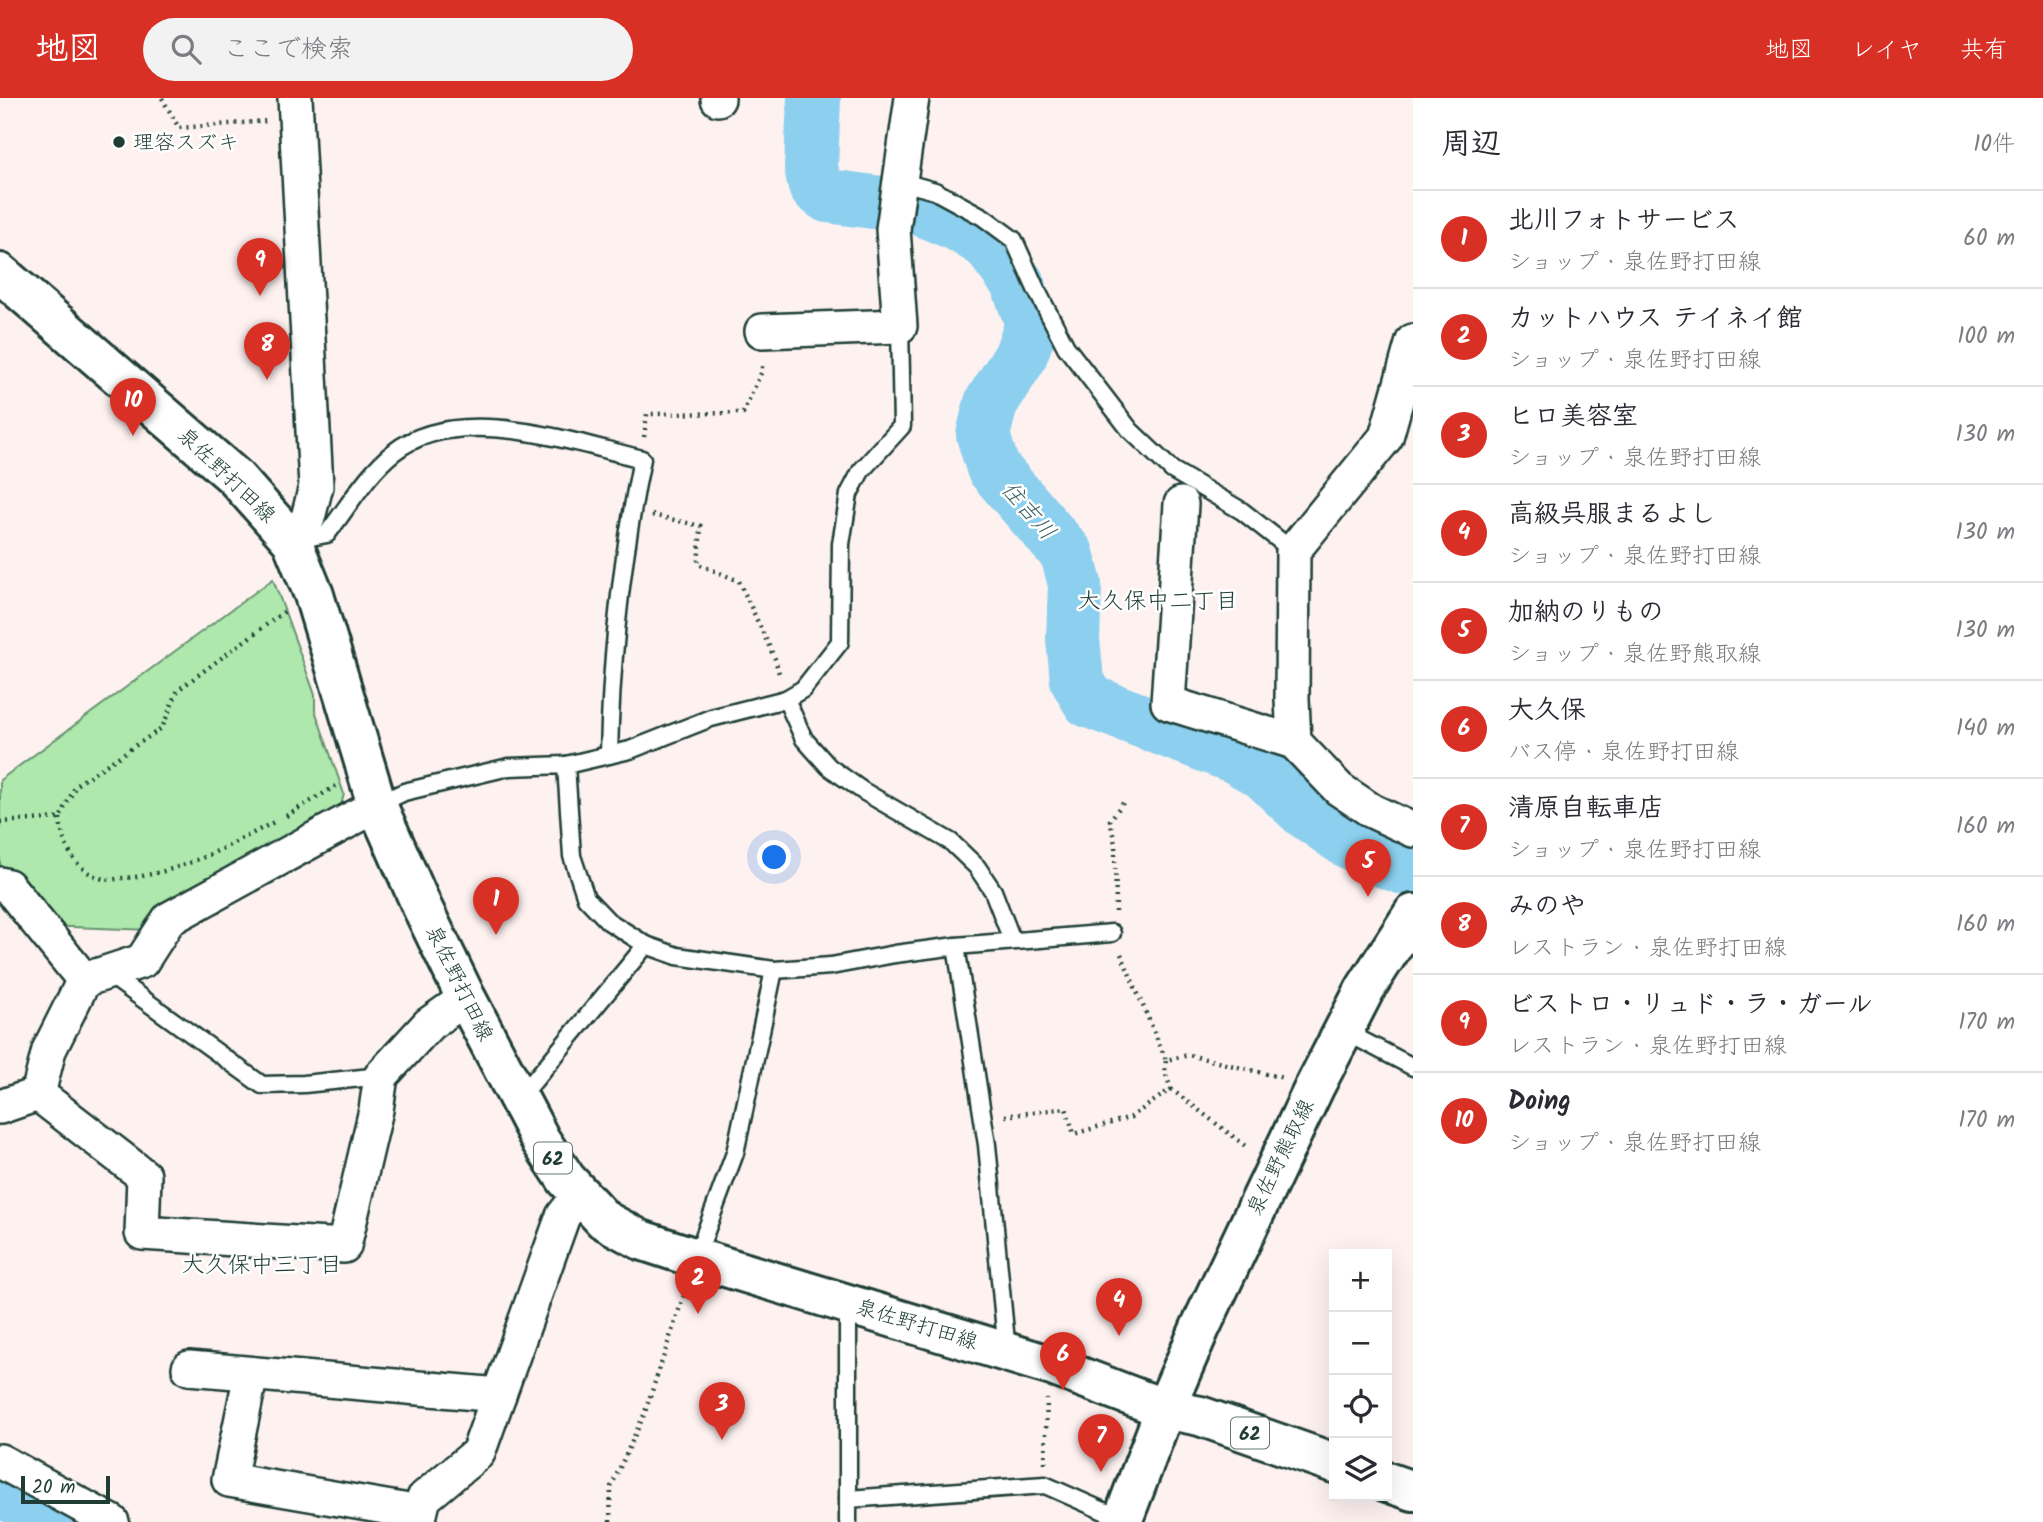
<!DOCTYPE html>
<html lang="ja">
<head>
<meta charset="utf-8">
<style>
	:root { --surface:#fff; --page:#f2f2f3; --text:#2b2b33; --muted:#7c7c81; --line:#e1e1e2; --accent:#d93025 }
	body { margin:0; font-family:Kalam,"Klee One",sans-serif; background:var(--page); color:var(--text) }
	.controls { position:absolute; right:21px; bottom:21px; display:grid; overflow:hidden; border-radius:0px; box-shadow:0 7px 28px #0002 }
	.controls button { width:63px; height:63px; display:grid; place-items:center; padding:0; border:0; border-bottom:2px solid var(--line); background:var(--surface); color:var(--text); font:35px sans-serif }
	.scale { position:absolute; left:21px; bottom:18px; width:89px; box-sizing:border-box; padding-left:7px; border:4px solid #1f3d34; border-top:0; font-size:19px; line-height:24px; white-space:nowrap; color:#1f3d34; -webkit-text-stroke:5px #fff; paint-order:stroke }
	.you { position:absolute; left:775px; top:760px; width:24px; height:24px; margin:-18px; border:5px solid #fff; border-radius:50%; background:#1a73e8; box-shadow:0 0 0 10px #1a73e833 }
	.badge { display:grid; place-items:center; width:46px; height:46px; border-radius:50%; background:var(--accent); color:#fff; font-size:23px; font-weight:700 }
	.pin { position:absolute; translate:-50% -58px; filter:drop-shadow(0 2px 4px #0008) }
	.pin::after { content:''; position:absolute; top:37px; width:24px; height:21px; background:inherit; clip-path:polygon(0 0,100% 0,50% 100%) }
	.list { margin:0; padding:0; list-style:none }
	h2 { display:flex; justify-content:space-between; align-items:center; height:91px; margin:0; padding:0 28px; font-size:30px }
	h2 small { font-size:23px; font-weight:400; color:var(--muted) }
	.list li { display:grid; grid-template-columns:46px 1fr auto; gap:21px; align-items:center; box-sizing:border-box; height:98px; padding:0 28px; border-top:2px solid var(--line) }
	.list b { display:block; font-size:26px; white-space:nowrap }
	.list p { margin:0; font-size:23px; white-space:nowrap; color:var(--muted) }
	.list em { font-size:23px; font-style:normal; color:var(--muted) }
	.icon { flex:none; width:38px; height:38px; fill:none; stroke:currentColor; stroke-width:2; stroke-linecap:round; stroke-linejoin:round }
	.map { position:relative; flex:none; width:1413px; height:1424px; overflow:hidden }
	header { display:flex; align-items:center; gap:42px; box-sizing:border-box; height:98px; padding:0 35px; background:var(--accent); color:#fff }
	header strong { font-size:33px }
	nav { display:flex; gap:38px; margin-inline-start:auto; font-size:24px }
	.search { width:490px; height:63px; background:var(--page); display:flex; align-items:center; gap:18px; box-sizing:border-box; padding:0 24px; border-radius:38px; color:var(--muted); font-size:26px }
	main { display:flex }
	aside { flex:1; background:var(--surface) }
	.map>svg:first-child { display:block }
	.green { fill:#aee8ad; stroke:#669270; stroke-width:2 }
	.lines { fill:none; stroke-linecap:round; stroke-linejoin:round }
	.river { stroke:#8ccfee; stroke-width:54 }
	.service-casing { stroke:#1f3d34; stroke-width:21 }
	.minor-casing { stroke:#1f3d34; stroke-width:38 }
	.secondary-casing { stroke:#1f3d34; stroke-width:44 }
	.primary-casing { stroke:#1f3d34; stroke-width:44 }
	.path { stroke:#1f3d34; stroke-width:4.5; stroke-dasharray:2 5; stroke-linecap:butt }
	.service { stroke:#fff; stroke-width:16 }
	.minor { stroke:#fff; stroke-width:33 }
	.secondary { stroke:#fff; stroke-width:38 }
	.primary { stroke:#fff; stroke-width:38 }
	.poi-dot { fill:#1f3d34; stroke:#fff; stroke-width:2.5 }
	.labels { text-anchor:middle; stroke-width:5; stroke-linejoin:round; paint-order:stroke }
	.shield { fill:#fff; stroke:#627771; stroke-width:2 }
	.shield-label { font-size:19px; font-weight:bold; fill:#1f3d34 }
	.poi-label { font-size:21px; fill:#1f3d34; stroke:#fff; text-anchor:start }
	.street-label { font-size:21px; fill:#1f3d34; stroke:#fff }
	.water-label { font-size:23px; font-style:italic; fill:#3a6262; stroke:#fff }
	.neighbourhood-label { font-size:23px; fill:#1f3d34; stroke:#fff }
</style>
</head>
<body>
<header>
<strong>地図</strong>
<div class="search"><svg class="icon" aria-label="search" viewBox="0 0 24 24"><circle cx="10" cy="10" r="6"/><path d="M15 15l6 6"/></svg>ここで検索</div>
<nav><a>地図</a><a>レイヤ</a><a>共有</a></nav>
</header>
<main>
<div class="map">
<svg width="1413" height="1424" viewBox="0 0 1413 1424">
	<rect width="100%" height="100%" fill="#fef2f1"/>
	<filter id="ink" filterUnits="userSpaceOnUse"><feTurbulence type="fractalNoise" baseFrequency=".0143" numOctaves="2"/><feDisplacementMap in="SourceGraphic" scale="14" xChannelSelector="R" yChannelSelector="G"/><feConvolveMatrix kernelMatrix="1 2 1 2 8 2 1 2 1" color-interpolation-filters="sRGB"/></filter>
	<g filter="url(#ink)">
		<polygon class="green" points="273,481 315,597 315,612 344,696 337,722 152,832 44,828 0,781 0,682"/>
		<g class="lines">
			<g class="river">
				<polyline points="814,0 811,69 815,88 828,98 919,110 957,126 988,145 1018,186 1032,226 1020,259 991,305 983,337 993,370 1067,456 1075,486 1073,541 1077,582 1089,603 1236,659 1264,675 1304,713 1344,741 1384,763 1413,773"/>
				<polyline points="0,1391 59,1424"/>
			</g>
			<g class="service-casing">
				<g id="service">
					<polyline points="899,83 935,93 983,119 1014,142 1036,191 1066,249 1130,332 1172,372 1242,413 1293,453"/>
					<polyline points="900,228 902,328 861,373 849,396 841,446 840,544 803,591 786,601 804,641 829,669 863,693 951,744 977,769 993,793 1012,842"/>
					<path d="M295,442L327,436C348,409 367,375 394,354C457,304 572,344 642,361C622,458 611,558 609,657"/>
					<polyline points="566,667 630,652 711,620 786,601"/>
					<polyline points="377,707 404,694 509,669 566,667 572,758 586,800 608,823 646,847"/>
					<polyline points="956,848 987,1047 1007,1254"/>
					<polyline points="107,875 262,987 304,986 381,978"/>
					<polyline points="1344,933 1413,969"/>
					<polyline points="519,1001 646,847 677,858 774,872 831,868 895,856 956,848 1112,835"/>
					<polyline points="696,1160 735,1055 774,872"/>
					<polyline points="848,1207 848,1401"/>
					<polyline points="848,1424 848,1401 1045,1387 1124,1422"/>
				</g>
			</g>
			<g class="minor-casing">
				<g id="minor">
					<polyline points="718,0 718,1"/>
					<polyline points="762,233 900,228 893,131 912,0"/>
					<polyline points="1413,243 1386,339 1293,453 1292,601 1294,644 1339,691 1372,713 1413,732"/>
					<polyline points="1181,406 1168,605 1294,644"/>
					<polyline points="292,443 308,420 316,388 295,0"/>
					<polyline points="0,786 8,788 84,882"/>
					<polyline points="38,996 144,1078 142,1135 344,1148 376,1012 381,978 429,926 466,900"/>
					<polyline points="38,996 49,952 84,882 142,863 169,821 377,707"/>
					<polyline points="0,1009 38,996"/>
					<polyline points="189,1270 499,1297"/>
					<polyline points="251,1276 229,1382 420,1415"/>
					<polyline points="0,1363 112,1424"/>
					<polyline points="418,1424 424,1400 478,1355 563,1118 580,1096"/>
				</g>
			</g>
			<g class="secondary-casing">
				<polyline id="secondary" points="1165,1311 1200,1230 1314,990 1365,891 1413,816"/>
			</g>
			<g class="primary-casing">
				<g id="primary">
					<polyline points="0,175 235,379 292,443 314,497 377,707 422,809 466,900 541,1043 566,1081 604,1122 641,1142 696,1160 1052,1268 1165,1311 1200,1318 1334,1365"/>
					<polyline points="1387,1384 1413,1393"/>
					<polyline points="1122,1424 1165,1311"/>
				</g>
			</g>
			<g class="path">
				<polyline points="162,0 179,30 267,23"/>
				<polyline points="644,339 647,316 743,315 762,273 762,265"/>
				<polyline points="652,417 701,428 698,466 739,483 775,561 780,579"/>
				<polyline points="286,718 336,688"/>
				<path d="M60,720C62,747 75,773 103,781C110,783 118,780 125,780C179,776 228,748 276,723"/>
				<polyline points="0,724 60,720 76,687 162,630 178,592 285,513"/>
				<polyline points="1116,814 1115,746 1110,722 1126,701"/>
				<polyline points="1121,856 1166,962 1189,957 1283,980"/>
				<polyline points="1171,991 1248,1050"/>
				<polyline points="1005,1018 1066,1010 1074,1036 1131,1019 1171,991 1165,974 1166,962"/>
				<polyline points="1045,1365 1047,1301"/>
				<polyline points="610,1424 611,1389 644,1317 686,1191"/>
			</g>
			<use href="#service" class="service"/>
			<use href="#minor" class="minor"/>
			<use href="#secondary" class="secondary"/>
			<use href="#primary" class="primary"/>
		</g>
	</g>
	<circle class="poi-dot" cx="119" cy="44" r="7"/>
	<g class="labels">
		<g class="shield">
			<rect x="534" y="1044.5" width="38" height="31" rx="5"/>
			<rect x="1231" y="1319.5" width="38" height="31" rx="5"/>
		</g>
		<g class="shield-label">
			<text x="553" y="1067">62</text>
			<text x="1250" y="1342">62</text>
		</g>
		<g class="poi-label">
			<text x="133" y="51">理容スズキ</text>
		</g>
		<g class="street-label">
			<text transform="translate(227 377) rotate(44)" y="7">泉佐野打田線</text>
			<text transform="translate(460 885) rotate(64)" y="7">泉佐野打田線</text>
			<text transform="translate(1280 1059) rotate(-64)" y="7">泉佐野熊取線</text>
			<text transform="translate(917 1226) rotate(17)" y="7">泉佐野打田線</text>
		</g>
		<g class="water-label">
			<text transform="translate(1029 412) rotate(49)" y="8">住吉川</text>
		</g>
		<g class="neighbourhood-label">
			<text x="1158" y="510">大久保中二丁目</text>
			<text x="262" y="1174">大久保中三丁目</text>
		</g>
	</g>
</svg>
<div class="controls">
<button>+</button>
<button>−</button>
<button><svg class="icon" aria-label="locate" viewBox="0 0 24 24"><circle cx="12" cy="12" r="6"/><path d="M12 2v4M12 18v4M2 12h4M18 12h4"/></svg></button>
<button><svg class="icon" aria-label="layers" viewBox="0 0 24 24"><path d="M12 4l9 5-9 5-9-5zM3 14l9 5 9-5"/></svg></button>
</div>
<div class="scale">20 m</div>
<div class="you"></div>
<div class="pin badge" style="left:496px;top:837px">1</div>
<div class="pin badge" style="left:698px;top:1216px">2</div>
<div class="pin badge" style="left:722px;top:1342px">3</div>
<div class="pin badge" style="left:1119px;top:1238px">4</div>
<div class="pin badge" style="left:1368px;top:799px">5</div>
<div class="pin badge" style="left:1063px;top:1292px">6</div>
<div class="pin badge" style="left:1101px;top:1374px">7</div>
<div class="pin badge" style="left:267px;top:282px">8</div>
<div class="pin badge" style="left:260px;top:198px">9</div>
<div class="pin badge" style="left:133px;top:338px">10</div>
</div>
<aside>
<h2>周辺<small>10件</small></h2>
<ul class="list">
<li><span class="badge">1</span><div><b>北川フォトサービス</b><p>ショップ · 泉佐野打田線</p></div><em>60 m</em></li>
<li><span class="badge">2</span><div><b>カットハウス テイネイ館</b><p>ショップ · 泉佐野打田線</p></div><em>100 m</em></li>
<li><span class="badge">3</span><div><b>ヒロ美容室</b><p>ショップ · 泉佐野打田線</p></div><em>130 m</em></li>
<li><span class="badge">4</span><div><b>高級呉服まるよし</b><p>ショップ · 泉佐野打田線</p></div><em>130 m</em></li>
<li><span class="badge">5</span><div><b>加納のりもの</b><p>ショップ · 泉佐野熊取線</p></div><em>130 m</em></li>
<li><span class="badge">6</span><div><b>大久保</b><p>バス停 · 泉佐野打田線</p></div><em>140 m</em></li>
<li><span class="badge">7</span><div><b>清原自転車店</b><p>ショップ · 泉佐野打田線</p></div><em>160 m</em></li>
<li><span class="badge">8</span><div><b>みのや</b><p>レストラン · 泉佐野打田線</p></div><em>160 m</em></li>
<li><span class="badge">9</span><div><b>ビストロ・リュド・ラ・ガール</b><p>レストラン · 泉佐野打田線</p></div><em>170 m</em></li>
<li><span class="badge">10</span><div><b>Doing</b><p>ショップ · 泉佐野打田線</p></div><em>170 m</em></li>
</ul>
</aside>
</main>
</body>
</html>
